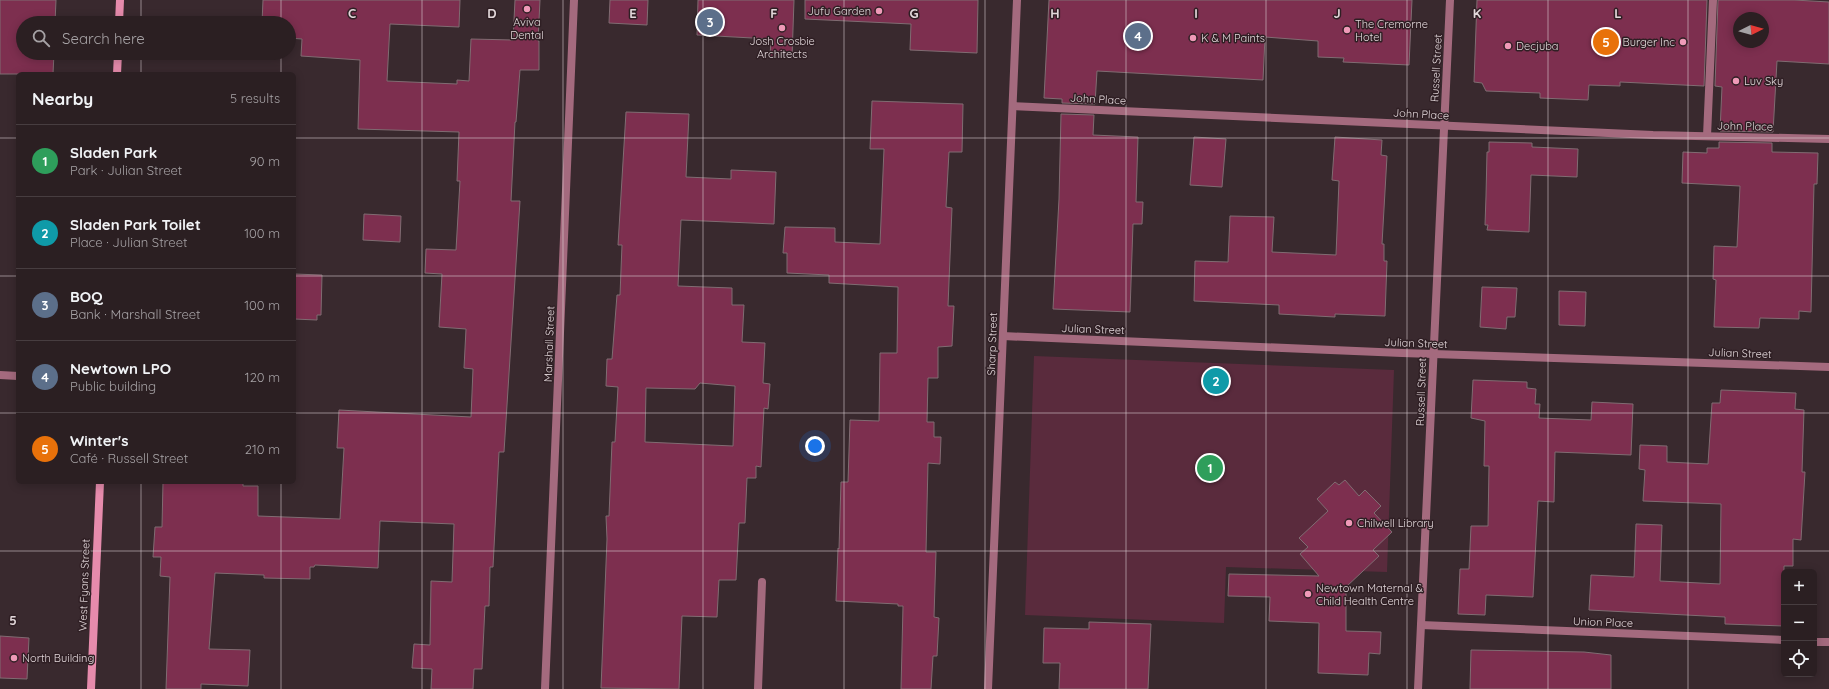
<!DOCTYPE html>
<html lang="en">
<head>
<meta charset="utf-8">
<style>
	:root { --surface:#2b1f22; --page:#372c2f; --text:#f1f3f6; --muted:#a6a2a5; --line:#473d40; --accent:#d93025 }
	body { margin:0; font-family:Quicksand,sans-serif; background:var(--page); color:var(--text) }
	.controls { position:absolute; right:12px; bottom:12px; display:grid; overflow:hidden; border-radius:6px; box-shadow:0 2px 10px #0003 }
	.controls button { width:36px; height:36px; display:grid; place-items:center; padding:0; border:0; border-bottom:1px solid var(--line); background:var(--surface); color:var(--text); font:20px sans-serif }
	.compass { position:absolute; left:1733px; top:12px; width:36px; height:36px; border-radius:50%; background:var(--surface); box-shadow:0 2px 10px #0003; rotate:84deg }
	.you { position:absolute; left:815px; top:446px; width:14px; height:14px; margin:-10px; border:3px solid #fff; border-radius:50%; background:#1a73e8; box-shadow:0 0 0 6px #1a73e833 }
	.badge { display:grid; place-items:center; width:26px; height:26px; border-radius:50%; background:var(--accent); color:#fff; font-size:13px; font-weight:700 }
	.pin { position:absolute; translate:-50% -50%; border:2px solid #fff; box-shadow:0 1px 4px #0006 }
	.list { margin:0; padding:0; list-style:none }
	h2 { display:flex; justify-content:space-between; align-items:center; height:52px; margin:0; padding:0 16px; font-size:17px }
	h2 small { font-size:13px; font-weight:400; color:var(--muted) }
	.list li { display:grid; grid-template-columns:26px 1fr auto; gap:12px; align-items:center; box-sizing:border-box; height:72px; padding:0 16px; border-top:1px solid var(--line) }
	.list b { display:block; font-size:15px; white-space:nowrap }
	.list p { margin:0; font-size:13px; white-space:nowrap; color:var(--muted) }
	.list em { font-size:13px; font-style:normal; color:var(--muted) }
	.icon { flex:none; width:22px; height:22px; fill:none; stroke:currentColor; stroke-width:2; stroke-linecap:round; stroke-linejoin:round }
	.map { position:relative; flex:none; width:1829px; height:689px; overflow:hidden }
	.search { position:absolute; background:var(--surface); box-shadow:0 2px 10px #0003; left:16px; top:16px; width:280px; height:44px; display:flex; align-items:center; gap:10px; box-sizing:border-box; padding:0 14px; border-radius:22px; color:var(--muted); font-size:15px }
	.panel { position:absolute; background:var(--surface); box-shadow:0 2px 10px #0003; left:16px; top:72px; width:280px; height:412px; border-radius:6px }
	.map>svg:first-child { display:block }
	.green { fill:#5a2b3d }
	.building { fill:#7d2f4f; stroke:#806c72; fill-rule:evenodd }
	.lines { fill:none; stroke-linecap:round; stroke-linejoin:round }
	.service { stroke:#a46a7e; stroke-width:8 }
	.minor { stroke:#a46a7e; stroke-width:8 }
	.secondary { stroke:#e68bac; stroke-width:8 }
	.grid { fill:none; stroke:#e2d7da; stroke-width:1; stroke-opacity:0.55 }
	.poi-dot { fill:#ef9ab8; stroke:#2f1f24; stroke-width:1.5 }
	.labels { text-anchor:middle; stroke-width:3; stroke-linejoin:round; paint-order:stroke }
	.poi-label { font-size:11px; fill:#e2d7da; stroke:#2f1f24; text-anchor:start }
	.street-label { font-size:11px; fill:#e2d7da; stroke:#2f1f24 }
	.grid-label { font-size:13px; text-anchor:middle; font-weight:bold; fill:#e2d7da; stroke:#2f1f24; stroke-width:3; stroke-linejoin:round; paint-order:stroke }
</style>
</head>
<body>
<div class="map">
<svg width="1829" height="689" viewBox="0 0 1829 689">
	<rect width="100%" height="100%" fill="#39292e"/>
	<polygon class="green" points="1034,356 1394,370 1387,572 1226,567 1224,623 1025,615"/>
	<g class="building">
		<polygon points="0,0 56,0 55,23 23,23 23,53 54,53 53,74 0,74"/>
		<polygon points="263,0 460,0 459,27 390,24 387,81 457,84 457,80 469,81 471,39 513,40 515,0 540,0 538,41 539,41 539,70 520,70 516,122 515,122 511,201 520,201 504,452 499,452 493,567 490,567 489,606 485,606 482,669 474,669 473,689 431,689 432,669 412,668 414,644 430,645 431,581 452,582 454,524 380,521 378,568 315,565 314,567 310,567 310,579 264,578 264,575 215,573 209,649 250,650 248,686 201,684 201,689 166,689 170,577 160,576 161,557 153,557 155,527 162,527 163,482 243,482 243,486 258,486 258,516 340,519 344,448 337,448 339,410 471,417 473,369 464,368 466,329 439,327 442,274 425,273 426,249 456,250 460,181 457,181 459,132 358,129 360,60 301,56 302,39 289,38 289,23 262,23"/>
		<polygon points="610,0 648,0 647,25 609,23"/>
		<polygon points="698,0 794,0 792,58 770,57 771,39 697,35"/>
		<polygon points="805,0 978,0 977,53 910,50 911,24 805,19"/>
		<polygon points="1049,0 1412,0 1409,65 1343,62 1344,58 1318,57 1318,41 1265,37 1263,80 1097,71 1095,104 1062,103 1062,99 1044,98"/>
		<polygon points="1477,0 1707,0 1704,86 1620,82 1620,86 1589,85 1588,100 1540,98 1540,93 1486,91 1482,83 1474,82"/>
		<path d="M1718,0H1794L1829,2V64L1777,61L1773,132L1720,131L1722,87L1715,86ZM1739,18H1763V42H1739Z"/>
		<polygon points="872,101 963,104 962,152 949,152 946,207 952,208 948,306 954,306 952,346 938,347 938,378 928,378 927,422 934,422 934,437 941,437 940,464 928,463 926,552 936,552 934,617 939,618 937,656 933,656 931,689 901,689 903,606 898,606 898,604 836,601 838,548 839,549 841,482 848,482 850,420 879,421 880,353 897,353 898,287 829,283 829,275 787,273 787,253 783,253 785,227 835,228 835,242 880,244 884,149 870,149"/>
		<path d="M626,112L689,114L686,177L731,179V170L776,172L774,224L681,220L678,286L732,288V305H744L742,342L765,343L763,383L770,384L768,409L764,408L761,467L756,466V478H747L745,523H739L736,580H719L717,617L682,616L679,689L601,688L607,539L606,516H609L612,442H615L618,387L606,386L607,359H612L617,295H620L622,245H618ZM700,383L735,386L733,446L645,442L646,388L695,389Z"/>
		<polygon points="1061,114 1094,115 1093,135 1138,137 1136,202 1143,202 1142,224 1133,224 1130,312 1053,309 1059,199"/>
		<polygon points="1194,137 1226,139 1222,187 1190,185"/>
		<polygon points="1335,137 1382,140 1381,155 1387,156 1382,244 1384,244 1384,261 1387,261 1385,316 1335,314 1335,317 1279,314 1279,305 1194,301 1195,261 1228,262 1230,216 1274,217 1272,252 1336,255 1339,181 1332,180"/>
		<polygon points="1489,142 1532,143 1532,147 1578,149 1577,177 1531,175 1529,232 1487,230 1488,225 1485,225 1486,196 1487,152 1489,152"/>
		<polygon points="1719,142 1772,143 1772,152 1818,153 1817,184 1814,184 1811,312 1799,311 1799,319 1760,318 1759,328 1714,327 1716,280 1713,279 1714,246 1737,247 1740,186 1682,183 1683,152 1707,153 1707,148 1719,148"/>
		<polygon points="364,214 401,216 400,242 363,240"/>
		<polygon points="294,274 322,275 321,315 317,315 317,320 294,319"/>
		<polygon points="1482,287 1517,288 1515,317 1507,317 1506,329 1480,327"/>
		<polygon points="1559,291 1586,292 1585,326 1559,325"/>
		<polygon points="1473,380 1527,382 1527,388 1536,389 1535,404 1540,404 1539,418 1591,420 1592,402 1633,404 1631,455 1555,452 1554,502 1538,501 1533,597 1486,595 1485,615 1458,614 1460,569 1469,569 1471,526 1488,526 1489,466 1484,466 1485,421 1471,418"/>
		<polygon points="1721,390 1796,393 1795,409 1804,410 1802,472 1805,472 1801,540 1793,539 1793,566 1784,566 1784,626 1725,624 1725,617 1589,610 1591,575 1634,577 1636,524 1662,525 1660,581 1720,584 1721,504 1643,501 1645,470 1639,469 1640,445 1667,446 1667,462 1708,464 1712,403 1720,403"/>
		<polygon points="1345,480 1359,496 1365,490 1381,506 1374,513 1392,532 1373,550 1379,556 1346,587 1346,631 1381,632 1380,654 1369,653 1368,675 1318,673 1319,623 1269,621 1270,597 1228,596 1229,574 1319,576 1300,554 1308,547 1299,538 1328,511 1317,499 1335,482 1339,485"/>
		<polygon points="1089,622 1151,624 1148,689 1059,689 1060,663 1043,663 1044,628 1089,629"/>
		<polygon points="0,636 29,638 27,679 0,678"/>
		<polygon points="1471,650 1584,652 1611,655 1611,689 1470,689"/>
	</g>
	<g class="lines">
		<g class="service">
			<polyline points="1013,106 1653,135 1829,139"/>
			<polyline points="1707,136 1713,0"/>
			<polyline points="1421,625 1784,640"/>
			<polyline points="1814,642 1829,642"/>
			<polyline points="758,689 762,582"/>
		</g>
		<g class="minor">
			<polyline points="1003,336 1402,353 1829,367"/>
			<polyline points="0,375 18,376"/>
			<polyline points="545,689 574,0"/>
			<polyline points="988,689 1017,0"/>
			<polyline points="1418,689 1450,0"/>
		</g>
		<g class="secondary">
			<polyline points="119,23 120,0"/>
			<polyline points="117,74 118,53"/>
			<polyline points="91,689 100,482"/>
		</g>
	</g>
	<path class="grid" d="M141,0V23M281,0V23M422,0V689M563,0V689M703,0V689M844,0V689M985,0V689M1126,0V689M1266,0V689M1407,0V689M1548,0V689M1688,0V689M141,53V74M281,53V74M0,138H18M294,138H1829M0,276H18M294,276H1829M0,413H18M294,413H1829M141,482V689M281,482V689M0,551H1829"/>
	<g class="poi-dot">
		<circle cx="527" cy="9" r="4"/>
		<circle cx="879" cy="11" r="4"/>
		<circle cx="782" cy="28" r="4"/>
		<circle cx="1347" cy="30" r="4"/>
		<circle cx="1193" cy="38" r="4"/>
		<circle cx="1683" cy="42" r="4"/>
		<circle cx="1508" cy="46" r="4"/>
		<circle cx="1736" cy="81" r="4"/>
		<circle cx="1349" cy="523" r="4"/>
		<circle cx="1308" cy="594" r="4"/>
		<circle cx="14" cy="658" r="4"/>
	</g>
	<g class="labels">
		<g class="poi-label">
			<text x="871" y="15" text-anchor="end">Jufu Garden</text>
			<text x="527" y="26" text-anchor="middle">Aviva<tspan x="527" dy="13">Dental</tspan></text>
			<text x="1355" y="28">The Cremorne<tspan x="1355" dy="13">Hotel</tspan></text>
			<text x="1201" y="42">K &amp; M Paints</text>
			<text x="782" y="45" text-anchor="middle">Josh Crosbie<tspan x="782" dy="13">Architects</tspan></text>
			<text x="1675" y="46" text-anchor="end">Burger Inc</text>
			<text x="1516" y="50">Decjuba</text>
			<text x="1744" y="85">Luv Sky</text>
			<text x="1357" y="527">Chilwell Library</text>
			<text x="1316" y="592">Newtown Maternal &amp;<tspan x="1316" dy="13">Child Health Centre</tspan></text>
			<text x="22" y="662">North Building</text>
		</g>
		<g class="street-label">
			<text transform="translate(1436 68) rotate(-87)" y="4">Russell Street</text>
			<text transform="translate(1098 99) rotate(3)" y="4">John Place</text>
			<text transform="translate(1421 114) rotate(3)" y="4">John Place</text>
			<text transform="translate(1745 126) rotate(1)" y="4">John Place</text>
			<text transform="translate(1093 329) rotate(2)" y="4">Julian Street</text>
			<text transform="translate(1416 343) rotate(2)" y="4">Julian Street</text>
			<text transform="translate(549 344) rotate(-88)" y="4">Marshall Street</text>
			<text transform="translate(992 344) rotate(-88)" y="4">Sharp Street</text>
			<text transform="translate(1740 353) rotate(2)" y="4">Julian Street</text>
			<text transform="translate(1421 392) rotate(-88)" y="4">Russell Street</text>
			<text transform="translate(84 585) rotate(-88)" y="4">West Fyans Street</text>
			<text transform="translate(1603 622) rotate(2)" y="4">Union Place</text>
		</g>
	</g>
	<g class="grid-label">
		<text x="352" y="18">C</text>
		<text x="492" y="18">D</text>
		<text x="633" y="18">E</text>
		<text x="774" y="18">F</text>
		<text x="914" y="18">G</text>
		<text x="1055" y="18">H</text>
		<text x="1196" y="18">I</text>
		<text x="1337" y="18">J</text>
		<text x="1477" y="18">K</text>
		<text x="1618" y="18">L</text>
		<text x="13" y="625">5</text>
	</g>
</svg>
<div class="controls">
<button>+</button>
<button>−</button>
<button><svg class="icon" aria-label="locate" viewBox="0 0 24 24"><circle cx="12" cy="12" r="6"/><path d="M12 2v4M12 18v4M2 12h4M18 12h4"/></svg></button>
</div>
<svg class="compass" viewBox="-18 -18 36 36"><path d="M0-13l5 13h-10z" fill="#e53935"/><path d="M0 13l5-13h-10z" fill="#a6a2a5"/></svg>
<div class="you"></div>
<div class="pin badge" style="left:1210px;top:468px;background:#2e9e5b">1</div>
<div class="pin badge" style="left:1216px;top:381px;background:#0f9aa8">2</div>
<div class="pin badge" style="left:710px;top:22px;background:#5c6f8a">3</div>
<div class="pin badge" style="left:1138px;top:36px;background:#5c6f8a">4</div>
<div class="pin badge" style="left:1606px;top:42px;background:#e8710a">5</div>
<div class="search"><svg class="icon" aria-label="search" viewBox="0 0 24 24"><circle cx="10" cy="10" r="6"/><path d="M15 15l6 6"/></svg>Search here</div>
<section class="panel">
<h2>Nearby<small>5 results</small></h2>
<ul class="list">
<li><span class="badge" style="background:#2e9e5b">1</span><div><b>Sladen Park</b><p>Park · Julian Street</p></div><em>90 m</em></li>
<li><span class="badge" style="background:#0f9aa8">2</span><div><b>Sladen Park Toilet</b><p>Place · Julian Street</p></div><em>100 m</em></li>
<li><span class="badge" style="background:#5c6f8a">3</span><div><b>BOQ</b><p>Bank · Marshall Street</p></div><em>100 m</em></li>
<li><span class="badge" style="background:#5c6f8a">4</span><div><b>Newtown LPO</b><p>Public building</p></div><em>120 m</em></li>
<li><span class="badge" style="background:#e8710a">5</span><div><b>Winter's</b><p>Café · Russell Street</p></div><em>210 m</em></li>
</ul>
</section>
</div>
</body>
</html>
